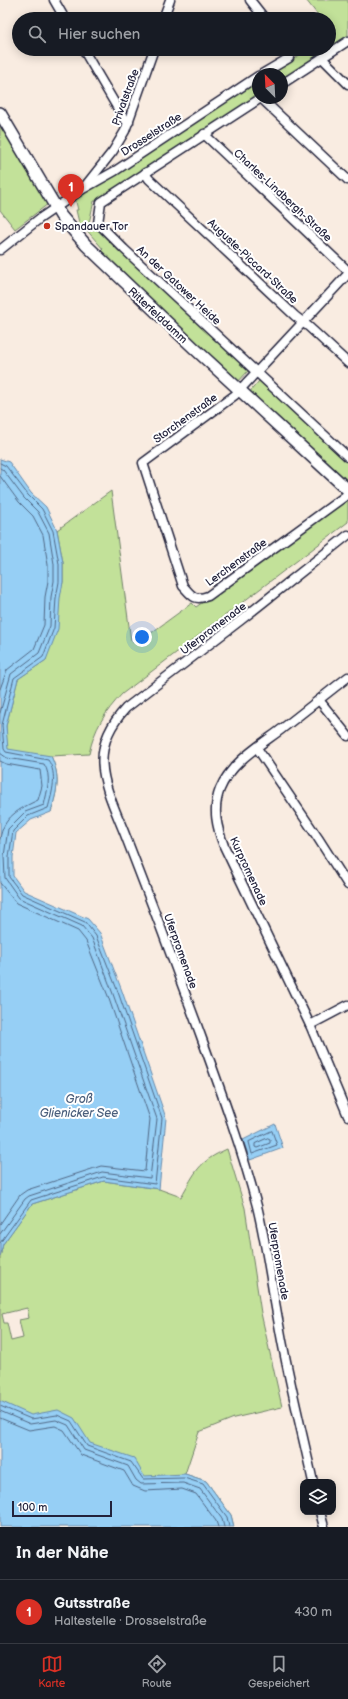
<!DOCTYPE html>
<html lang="de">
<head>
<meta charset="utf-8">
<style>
	:root { --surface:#171b24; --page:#20242c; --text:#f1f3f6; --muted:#9ea1a6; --line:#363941; --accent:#d93025 }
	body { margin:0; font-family:"Balsamiq Sans",sans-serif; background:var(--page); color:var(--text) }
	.controls { position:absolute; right:12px; bottom:12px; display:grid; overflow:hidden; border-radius:8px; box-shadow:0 2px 10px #0003 }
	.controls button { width:36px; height:36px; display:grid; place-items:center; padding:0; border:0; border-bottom:1px solid var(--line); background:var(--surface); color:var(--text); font:20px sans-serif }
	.compass { position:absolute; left:252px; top:68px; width:36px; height:36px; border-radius:50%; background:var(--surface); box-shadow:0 2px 10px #0003; rotate:336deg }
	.scale { position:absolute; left:12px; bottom:10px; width:100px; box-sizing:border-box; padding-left:4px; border:2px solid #22223b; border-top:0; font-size:11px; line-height:14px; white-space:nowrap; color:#22223b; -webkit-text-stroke:3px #fff; paint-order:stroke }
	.you { position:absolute; left:142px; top:637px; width:14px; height:14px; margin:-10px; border:3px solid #fff; border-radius:50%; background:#1a73e8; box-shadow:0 0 0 6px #1a73e833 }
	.badge { display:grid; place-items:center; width:26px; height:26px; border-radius:50%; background:var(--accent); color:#fff; font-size:13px; font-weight:700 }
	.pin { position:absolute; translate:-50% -33px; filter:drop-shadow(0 1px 2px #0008) }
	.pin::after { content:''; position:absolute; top:21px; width:14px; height:12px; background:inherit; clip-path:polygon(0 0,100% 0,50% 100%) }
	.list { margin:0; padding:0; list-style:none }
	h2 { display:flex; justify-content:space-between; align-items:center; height:52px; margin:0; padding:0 16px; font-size:17px }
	h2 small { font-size:13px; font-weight:400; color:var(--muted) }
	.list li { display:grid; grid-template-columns:26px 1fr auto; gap:12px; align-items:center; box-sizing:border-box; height:64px; padding:0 16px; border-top:1px solid var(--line) }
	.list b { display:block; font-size:15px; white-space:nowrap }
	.list p { margin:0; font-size:13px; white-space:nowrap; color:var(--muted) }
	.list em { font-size:13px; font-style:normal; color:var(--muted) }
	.icon { flex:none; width:22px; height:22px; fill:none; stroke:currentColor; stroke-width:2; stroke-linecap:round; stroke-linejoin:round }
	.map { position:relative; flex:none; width:348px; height:1527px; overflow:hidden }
	.search { position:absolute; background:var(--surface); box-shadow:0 2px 10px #0003; left:12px; right:12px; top:12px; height:44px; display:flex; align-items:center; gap:10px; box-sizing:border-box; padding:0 14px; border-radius:22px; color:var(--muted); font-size:15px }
	.sheet { height:116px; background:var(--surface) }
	nav { display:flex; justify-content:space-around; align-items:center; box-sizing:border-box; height:56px; border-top:1px solid var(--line); background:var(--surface); font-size:11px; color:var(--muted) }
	nav a { display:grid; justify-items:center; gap:2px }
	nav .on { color:var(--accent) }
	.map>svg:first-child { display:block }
	.green { fill:#c2e199; stroke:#72826a; fill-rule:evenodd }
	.water { fill:#96cff5; stroke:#688aab }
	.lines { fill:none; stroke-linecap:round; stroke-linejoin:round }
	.shore { stroke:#506785; stroke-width:1 }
	.street-casing { stroke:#22223b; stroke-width:11 }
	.secondary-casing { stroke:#22223b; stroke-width:14 }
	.street { stroke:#fff; stroke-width:8 }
	.secondary { stroke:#fff; stroke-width:11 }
	.poi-dot { fill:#c8321e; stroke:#fff; stroke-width:1.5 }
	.labels { text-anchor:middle; stroke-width:4; stroke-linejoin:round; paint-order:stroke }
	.street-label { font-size:11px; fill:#22223b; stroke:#fff }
	.poi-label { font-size:11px; fill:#22223b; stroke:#fff; text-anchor:start }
	.water-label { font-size:12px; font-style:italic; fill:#4b5f7c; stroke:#fff }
</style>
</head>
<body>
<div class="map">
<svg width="348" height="1527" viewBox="0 0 348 1527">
	<rect width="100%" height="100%" fill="#f9ece1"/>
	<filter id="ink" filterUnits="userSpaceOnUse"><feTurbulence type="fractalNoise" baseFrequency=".025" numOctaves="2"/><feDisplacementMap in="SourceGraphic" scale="8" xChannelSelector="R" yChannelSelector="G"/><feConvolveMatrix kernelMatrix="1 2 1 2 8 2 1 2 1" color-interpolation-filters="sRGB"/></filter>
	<g filter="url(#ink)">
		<g class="green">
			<polygon points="306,0 348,0 348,38 282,80 282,74 270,74 309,49 329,49 329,19 321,19"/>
			<polygon points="258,82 258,96 97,201 94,201 89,223 92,224 247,368 248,371 237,383 112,267 101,251 103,249 84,227 80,227 76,210 78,210 75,198"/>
			<polygon points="0,123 48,204 15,229 0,210"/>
			<polygon points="259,381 263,383 348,461 348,481 345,482 248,394"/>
			<path d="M111,491L131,641L136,644L192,603L196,607L347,499L348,500V522L122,694C105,712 94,729 89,754L51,756C61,778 57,790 51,812L8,773L6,726L18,679L46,660L63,582V563L57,530Z"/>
			<path d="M227,1149L245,1208L261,1313L282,1407L234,1418L199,1432L185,1474L206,1481L231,1515L234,1527L157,1486L0,1412V1257L3,1244L32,1204L104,1181L159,1189L181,1197C196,1171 198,1162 227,1149ZM27,1308L29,1318L19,1320L23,1338L11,1341L7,1323H4L2,1314Z"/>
		</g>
		<g class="water">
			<path d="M0,459L9,462L31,493L46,507L57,530L63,563V582L60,598L58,629L46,660L18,679L6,726L8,749L51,756C61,778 57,790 51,812L31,820L16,833L13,857V876L24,891L88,919L100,933L122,991L166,1118L159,1189L104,1181L32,1204L3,1244L0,1257Z"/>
			<polygon points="275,1124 283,1148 250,1160 243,1140"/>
			<polygon points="0,1401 31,1415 58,1410 74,1418 90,1443 134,1458 144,1476 185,1474 206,1481 231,1515 234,1527 0,1527"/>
		</g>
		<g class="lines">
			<g class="shore">
				<path d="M0,463L6,466L28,495L42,509L53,531L59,564V582L56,598L54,628L43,657L14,678L2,725L4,749L6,752L48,760C58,774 52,793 48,808L28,816L13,831L9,857V877L22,894L85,922L96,936L118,992L162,1118L155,1184L103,1177L31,1200L0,1243"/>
				<polyline points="0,468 3,470 24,498 38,512 49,533 54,564 54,581 51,597 50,626 39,653 11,674 0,713"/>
				<polyline points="0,476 19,502 33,516 43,535 48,565 48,581 45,597 44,625 34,649 7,670 0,689"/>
				<path d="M0,753L7,758L44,764C52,776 47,792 44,805L25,812L8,829L4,856L5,878L19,898L82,926L92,938L113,994L157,1119L150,1178L102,1172L29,1196L25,1199L0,1234"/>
				<path d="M0,761L6,764L40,770L42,786L38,800C19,809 3,817 0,839"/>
				<polyline points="0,883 16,903 78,931 86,941 108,996 150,1119 145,1171 101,1166 27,1190 20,1195 0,1224"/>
				<polygon points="272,1131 277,1145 252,1154 249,1142"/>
				<polygon points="268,1138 270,1139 270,1143 257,1148 255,1147 255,1144"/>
				<polyline points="0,1406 31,1419 57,1415 71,1421 87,1446 131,1462 143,1479 184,1478 203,1484 227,1517 229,1527"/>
				<polyline points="0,1411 30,1424 56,1420 68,1425 84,1450 128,1466 136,1480 141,1484 183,1483 200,1489 222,1519 224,1527"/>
				<polyline points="0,1418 29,1430 55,1426 64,1430 81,1455 124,1471 133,1486 145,1491 182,1489 196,1494 216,1521 218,1527"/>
			</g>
			<g class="street-casing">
				<g id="street">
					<polyline points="54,0 65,19"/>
					<polyline points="250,0 265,19"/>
					<polyline points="163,19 170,0"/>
					<polyline points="83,49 124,119 129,122"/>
					<polyline points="322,58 348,84"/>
					<polyline points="262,74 289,58 288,49"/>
					<polyline points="282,84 348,41"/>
					<polyline points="261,98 101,202 98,223 124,249 348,457"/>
					<polyline points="261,98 348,180"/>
					<polyline points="204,134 348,271"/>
					<polyline points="145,173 149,179 295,316 309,327 348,363"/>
					<polyline points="86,185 113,151 125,131 154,49"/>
					<polyline points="0,250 39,219 83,189 115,171 258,76"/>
					<path d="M348,274L235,395L143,463L183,586C192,596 194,601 208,596L348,494"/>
					<path d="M348,677C326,694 305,711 283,728C261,745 231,762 220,789C212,809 217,828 224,846L310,1025L348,1116"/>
					<polyline points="319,700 348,736"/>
					<polyline points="257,748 318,838 348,885"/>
					<polyline points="310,1025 348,1005"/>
					<path d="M313,1482C302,1432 289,1381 280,1330C272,1289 267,1247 257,1206C242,1149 222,1094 202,1039C177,970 151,901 124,832C105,785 86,751 126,708L241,620L348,535"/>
					<polyline points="320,1512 324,1527"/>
				</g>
			</g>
			<g class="secondary-casing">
				<polyline id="secondary" points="0,113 61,216 86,245 194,348 348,490"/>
			</g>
			<use href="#street" class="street"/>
			<use href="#secondary" class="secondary"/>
		</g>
	</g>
	<circle class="poi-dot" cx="47" cy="226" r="4"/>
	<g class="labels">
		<g class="street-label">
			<text transform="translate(125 97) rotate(-70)" y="4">Privatstraße</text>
			<text transform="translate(151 134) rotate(-33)" y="4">Drosselstraße</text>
			<text transform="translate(283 195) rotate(43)" y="4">Charles-Lindbergh-Straße</text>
			<text transform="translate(253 261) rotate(43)" y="4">Auguste-Piccard-Straße</text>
			<text transform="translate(179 285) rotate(43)" y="4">An der Gatower Heide</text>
			<text transform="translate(158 315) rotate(43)" y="4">Ritterfelddamm</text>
			<text transform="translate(185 418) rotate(-36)" y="4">Storchenstraße</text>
			<text transform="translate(236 562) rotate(-36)" y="4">Lerchenstraße</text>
			<text transform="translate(213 628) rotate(-37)" y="4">Uferpromenade</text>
			<text transform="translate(249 871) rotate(65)" y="4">Kurpromenade</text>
			<text transform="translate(181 951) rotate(70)" y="4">Uferpromenade</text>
			<text transform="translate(279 1261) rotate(80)" y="4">Uferpromenade</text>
		</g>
		<g class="poi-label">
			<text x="55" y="230">Spandauer Tor</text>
		</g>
		<g class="water-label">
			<text x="79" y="1103">Groß<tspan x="79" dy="14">Glienicker See</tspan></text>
		</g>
	</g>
</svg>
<div class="controls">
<button><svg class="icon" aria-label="layers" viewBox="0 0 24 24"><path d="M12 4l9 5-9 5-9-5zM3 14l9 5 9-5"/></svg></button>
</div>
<svg class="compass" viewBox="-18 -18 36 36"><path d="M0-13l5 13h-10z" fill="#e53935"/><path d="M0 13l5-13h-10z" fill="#9ea1a6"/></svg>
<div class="scale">100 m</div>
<div class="you"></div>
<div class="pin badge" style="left:71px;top:207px">1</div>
<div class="search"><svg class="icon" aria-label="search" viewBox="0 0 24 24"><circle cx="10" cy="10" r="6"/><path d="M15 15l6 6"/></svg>Hier suchen</div>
</div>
<section class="sheet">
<h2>In der Nähe<small></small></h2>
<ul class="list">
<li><span class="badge">1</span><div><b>Gutsstraße</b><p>Haltestelle · Drosselstraße</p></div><em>430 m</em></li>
</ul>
</section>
<nav>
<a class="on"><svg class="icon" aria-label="map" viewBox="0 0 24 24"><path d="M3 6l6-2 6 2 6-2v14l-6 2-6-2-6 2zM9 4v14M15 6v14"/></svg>Karte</a>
<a><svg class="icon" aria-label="directions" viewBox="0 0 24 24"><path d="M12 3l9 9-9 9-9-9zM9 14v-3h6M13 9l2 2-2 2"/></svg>Route</a>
<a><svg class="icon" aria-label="saved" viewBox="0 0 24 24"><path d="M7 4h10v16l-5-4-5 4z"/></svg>Gespeichert</a>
</nav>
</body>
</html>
